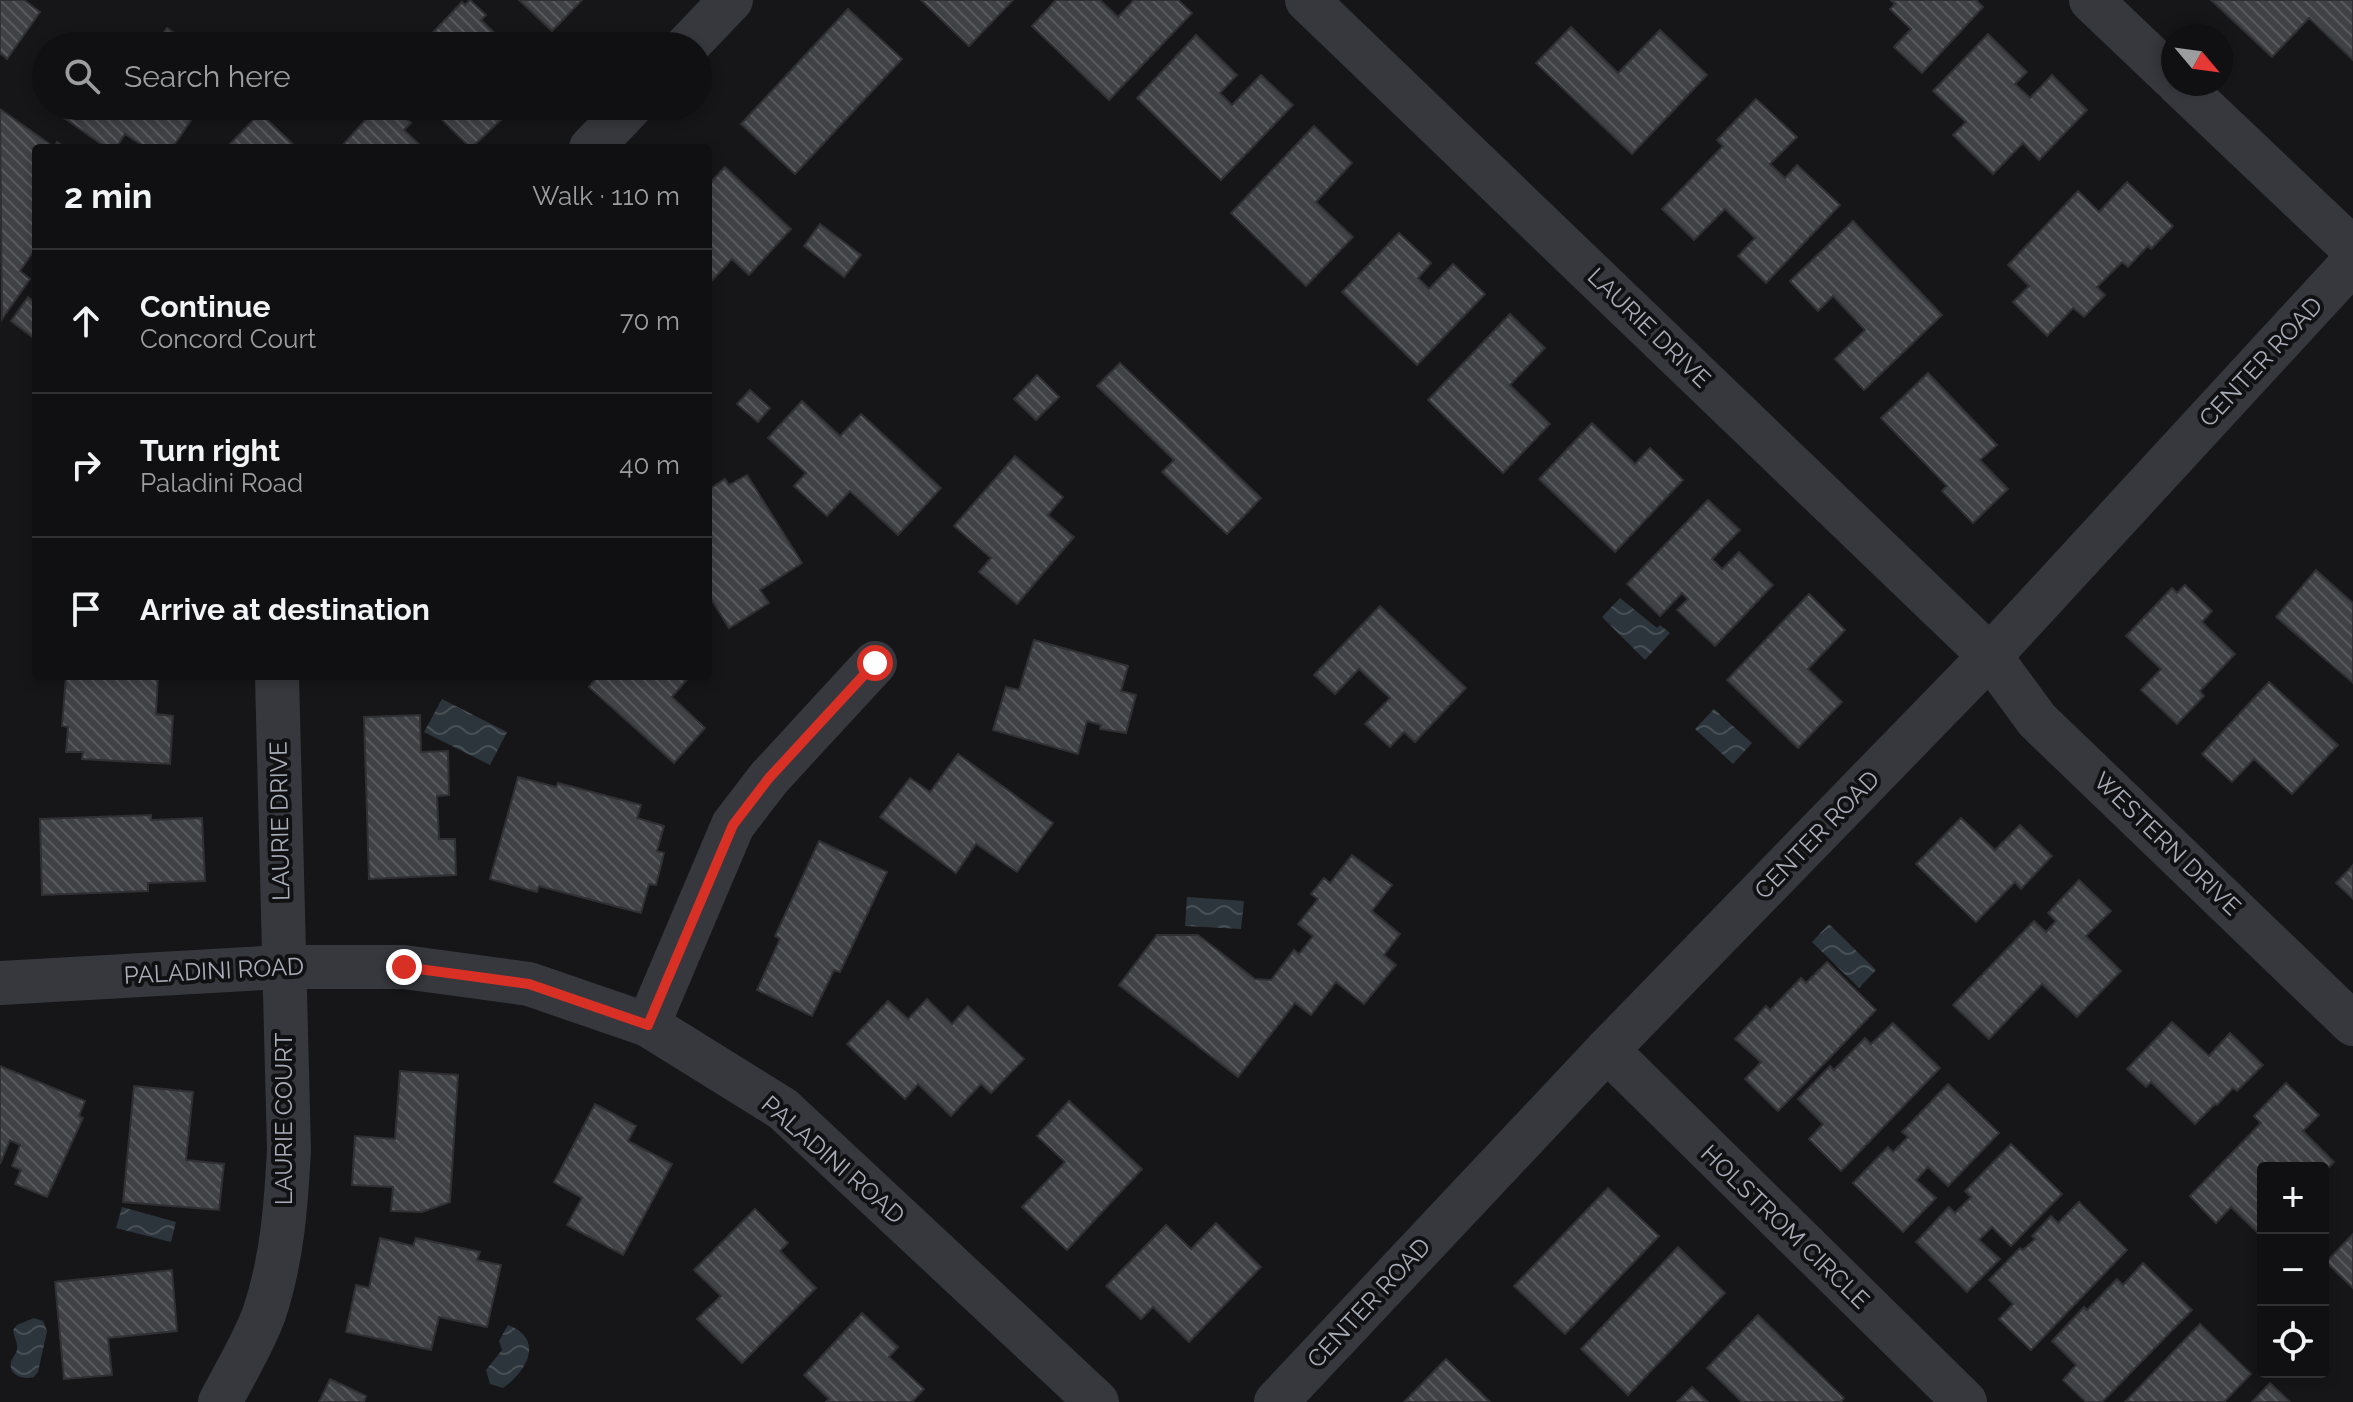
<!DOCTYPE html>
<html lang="en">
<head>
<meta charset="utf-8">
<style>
	:root { --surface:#101012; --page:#19191b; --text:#f1f3f6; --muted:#9c9d9f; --line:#303032 }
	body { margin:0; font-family:Raleway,sans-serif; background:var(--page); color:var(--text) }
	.controls { position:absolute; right:24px; bottom:24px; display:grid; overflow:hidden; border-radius:8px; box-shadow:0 4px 12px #0003 }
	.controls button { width:72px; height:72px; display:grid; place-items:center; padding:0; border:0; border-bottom:2px solid var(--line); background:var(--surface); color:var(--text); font:40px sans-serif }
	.compass { position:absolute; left:2161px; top:24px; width:72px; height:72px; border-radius:50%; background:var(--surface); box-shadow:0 4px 12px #0003; rotate:119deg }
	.stop { position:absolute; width:24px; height:24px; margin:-18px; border:6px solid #d93025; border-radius:50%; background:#fff }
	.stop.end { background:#d93025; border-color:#fff; box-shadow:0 2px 8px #0008 }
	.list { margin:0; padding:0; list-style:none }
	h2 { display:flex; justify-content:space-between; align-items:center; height:104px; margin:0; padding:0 32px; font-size:34px }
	h2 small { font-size:26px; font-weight:400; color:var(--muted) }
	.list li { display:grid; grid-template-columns:52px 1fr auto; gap:24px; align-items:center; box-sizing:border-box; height:144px; padding:0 32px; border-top:2px solid var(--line) }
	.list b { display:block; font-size:30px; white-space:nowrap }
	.list p { margin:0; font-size:26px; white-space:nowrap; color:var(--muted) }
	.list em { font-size:26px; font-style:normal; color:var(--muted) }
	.icon { flex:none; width:44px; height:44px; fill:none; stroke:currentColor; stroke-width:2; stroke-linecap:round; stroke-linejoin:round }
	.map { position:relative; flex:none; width:2353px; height:1402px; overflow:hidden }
	.search { position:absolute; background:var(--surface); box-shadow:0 4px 12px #0003; left:32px; top:32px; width:680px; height:88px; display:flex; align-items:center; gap:20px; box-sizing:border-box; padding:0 28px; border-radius:44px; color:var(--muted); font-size:30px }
	.panel { position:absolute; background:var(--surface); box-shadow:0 4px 12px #0003; left:32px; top:144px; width:680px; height:536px; border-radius:8px }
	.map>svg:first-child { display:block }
	.water { fill:url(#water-waves) }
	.building { fill:url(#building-back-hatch); stroke:#303034; stroke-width:2 }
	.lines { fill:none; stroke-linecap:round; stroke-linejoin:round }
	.minor { stroke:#37383d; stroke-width:44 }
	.route { stroke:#d93025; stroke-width:10 }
	.labels { text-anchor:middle; stroke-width:8; stroke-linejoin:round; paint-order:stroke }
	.street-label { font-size:24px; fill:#a8adb8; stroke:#111113 }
</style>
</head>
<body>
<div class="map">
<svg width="2353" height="1402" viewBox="0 0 2353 1402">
	<defs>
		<pattern id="water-waves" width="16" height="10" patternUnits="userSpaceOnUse" patternTransform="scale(2)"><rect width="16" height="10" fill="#2c353c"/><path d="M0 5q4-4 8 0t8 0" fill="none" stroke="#485056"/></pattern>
		<pattern id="building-back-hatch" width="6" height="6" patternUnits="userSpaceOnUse" patternTransform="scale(2)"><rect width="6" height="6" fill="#404145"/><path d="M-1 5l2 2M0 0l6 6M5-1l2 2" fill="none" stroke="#595a5e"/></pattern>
	</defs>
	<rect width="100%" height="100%" fill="#161618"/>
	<g class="water">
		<polygon points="1620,598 1657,628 1660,625 1670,633 1645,660 1602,617"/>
		<polygon points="442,699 507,732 490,765 424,732"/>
		<polygon points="1714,709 1752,743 1733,764 1695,729"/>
		<polygon points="1187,897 1244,901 1241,929 1185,926"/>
		<polygon points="1829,924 1876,970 1859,988 1812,942"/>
		<polygon points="122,1207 176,1222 171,1242 116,1228"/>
		<path d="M34,1318L43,1321L47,1331L38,1372L34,1377C25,1380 8,1376 11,1362C12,1358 16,1354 17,1350C18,1343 14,1337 13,1330L17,1325Z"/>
		<path d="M508,1325C545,1339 527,1371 503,1388L490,1384L486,1370L502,1350L499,1341Z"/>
	</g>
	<g class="building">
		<polygon points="0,0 24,0 40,12 7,59 0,53"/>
		<polygon points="470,0 486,15 481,20 508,46 420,46 462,2 465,5"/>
		<polygon points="519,0 582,0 552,31"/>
		<polygon points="921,0 1013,0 969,46"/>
		<polygon points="1056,0 1100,0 1118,17 1134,0 1178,0 1192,13 1109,100 1032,26"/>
		<polygon points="1891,0 1976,0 1983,7 1922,73 1894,47 1911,29 1890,9 1895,4"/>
		<polygon points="2211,0 2353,0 2353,60 2309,18 2272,57"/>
		<polygon points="848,9 902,59 795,174 741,124"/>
		<polygon points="1571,27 1618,73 1660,30 1707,75 1632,154 1536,63"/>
		<polygon points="167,28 192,46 154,46"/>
		<polygon points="1988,34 2027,72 2015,84 2030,98 2052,75 2087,110 2039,160 2023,143 1993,174 1953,135 1966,122 1933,91"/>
		<polygon points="1196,35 1237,75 1220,93 1232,105 1261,75 1293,105 1221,180 1137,98"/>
		<polygon points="1756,99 1797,137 1770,164 1785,178 1797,165 1840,205 1766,283 1738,256 1755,238 1725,209 1694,240 1662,209 1723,146 1717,140"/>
		<polygon points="65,106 201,106 172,148 146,148 125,134 116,148 107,148 64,118 67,113 62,110"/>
		<polygon points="378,106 392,106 411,123 404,130 423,148 340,148"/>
		<polygon points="428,106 494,106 505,116 471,148"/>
		<polygon points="0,109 54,147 57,142 66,148 36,148 36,248 20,271 30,279 2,319"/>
		<polygon points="260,113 296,147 295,148 227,147"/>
		<polygon points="1314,126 1352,163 1316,202 1353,237 1306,286 1231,213"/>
		<polygon points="725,167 791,229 749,275 732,259 709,284 708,185"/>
		<polygon points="2127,182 2173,226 2151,249 2148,246 2128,267 2122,262 2097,287 2105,295 2084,317 2073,308 2047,336 2013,302 2029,286 2008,265 2078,191 2099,212"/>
		<polygon points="1853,221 1942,315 1864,390 1835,359 1865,330 1833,296 1818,311 1790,281"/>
		<polygon points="820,224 861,255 844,277 804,246"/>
		<polygon points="1399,233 1431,263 1418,278 1429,289 1453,264 1485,294 1417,365 1342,292"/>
		<polygon points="28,297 36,303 36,340 11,321"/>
		<polygon points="1510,314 1545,348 1510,385 1550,424 1503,473 1428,400"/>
		<polygon points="1120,363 1261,498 1227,534 1162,472 1174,460 1097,386"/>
		<polygon points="1928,373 1997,445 1980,460 2008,489 1973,523 1942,491 1947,486 1881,418"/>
		<polygon points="1037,375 1059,397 1036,420 1014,399"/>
		<polygon points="750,390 770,408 758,422 737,404"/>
		<polygon points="802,401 840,436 861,414 941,488 898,535 850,491 827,516 794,486 806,473 768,438"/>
		<polygon points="1592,423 1635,464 1650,448 1683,480 1615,552 1539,479"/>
		<polygon points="1015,456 1063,497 1048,515 1074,537 1017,604 979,572 991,558 954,526"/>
		<polygon points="747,475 802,563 760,590 769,603 729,628 708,594 708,537 710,536 708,532 708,490 725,479 729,485"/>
		<polygon points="1708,500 1740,530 1712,559 1722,569 1739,552 1773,585 1715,646 1677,610 1688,599 1682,593 1660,616 1627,584"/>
		<polygon points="2316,570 2353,603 2353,683 2276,617"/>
		<polygon points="2185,585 2212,611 2202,622 2235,654 2200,691 2204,696 2177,724 2141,690 2161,669 2126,636 2172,588 2177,593"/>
		<polygon points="1809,594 1845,630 1808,669 1842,702 1798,748 1727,680"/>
		<polygon points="1380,606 1466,688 1415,742 1404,732 1390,747 1365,724 1390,698 1359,669 1335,694 1314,675"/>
		<polygon points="1034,640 1128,666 1121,691 1136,695 1126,733 1100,729 1101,725 1087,721 1078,754 993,730 1006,687 1019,690"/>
		<polygon points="66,676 158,676 156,714 173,716 170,764 82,759 83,752 66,752 68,727 62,726"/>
		<polygon points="598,676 690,676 672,697 705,728 674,763 589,687"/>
		<polygon points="2269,682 2338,745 2292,794 2254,759 2232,782 2202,754"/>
		<polygon points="420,715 421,752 448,751 449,795 437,796 439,839 455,839 456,875 369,879 364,717"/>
		<polygon points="958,754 1053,823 1017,872 976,844 956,873 880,817 910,778 930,792"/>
		<polygon points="518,777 556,787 558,783 641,805 637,818 664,826 657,851 664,853 656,885 649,884 641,913 539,886 537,892 490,879"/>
		<polygon points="151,815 151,820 202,818 205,881 148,883 148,891 42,895 40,819"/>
		<polygon points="1961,818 1995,850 2020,825 2052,856 2021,889 2015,882 1976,922 1916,864"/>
		<polygon points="819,841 887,872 840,972 834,970 812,1016 757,990 780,939 775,936"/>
		<polygon points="1352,855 1392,885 1372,911 1400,934 1384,955 1396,965 1364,1004 1336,982 1311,1015 1295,1003 1238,1077 1119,985 1157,935 1198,935 1255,979 1271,980 1294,950 1299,954 1313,936 1298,924 1318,899 1311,894 1324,878 1330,883"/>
		<polygon points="2353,865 2353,899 2336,883"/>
		<polygon points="2079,880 2111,911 2086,936 2121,971 2077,1017 2042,984 1989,1039 1953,1005 2034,921 2046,932 2056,921 2048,913"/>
		<polygon points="1827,962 1876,1010 1778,1111 1745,1079 1761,1062 1735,1039 1766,1006 1770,1010 1801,978 1806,983"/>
		<polygon points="927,999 952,1024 968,1006 1024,1059 991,1093 981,1084 951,1116 918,1084 905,1099 847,1044 888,1001 908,1019"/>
		<polygon points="2172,1022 2209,1056 2230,1033 2263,1065 2237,1091 2233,1088 2217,1105 2215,1104 2195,1124 2151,1082 2146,1087 2127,1069"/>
		<polygon points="1893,1023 1940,1068 1841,1171 1809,1139 1823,1124 1798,1099 1830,1066 1834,1070 1865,1038 1871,1044"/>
		<polygon points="0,1066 85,1101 79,1116 83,1118 47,1197 15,1184 21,1170 12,1166 20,1145 10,1140 0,1164"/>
		<polygon points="400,1071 458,1075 450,1202 422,1212 391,1211 393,1187 352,1185 355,1136 395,1139"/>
		<polygon points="2286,1083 2319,1115 2303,1131 2334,1162 2325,1171 2328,1174 2323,1179 2323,1168 2263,1168 2263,1238 2231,1207 2216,1223 2190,1196 2261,1123 2254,1116"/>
		<polygon points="1948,1084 1999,1133 1948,1186 1928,1167 1916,1180 1936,1198 1903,1232 1853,1183 1888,1147 1893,1152 1908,1137 1902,1132"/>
		<polygon points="134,1086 193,1092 186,1160 224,1164 219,1210 123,1202"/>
		<polygon points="1069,1101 1142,1169 1067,1250 1022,1207 1065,1162 1037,1136"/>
		<polygon points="595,1104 636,1126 628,1141 672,1164 623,1255 567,1225 582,1198 554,1182"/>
		<polygon points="2011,1144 2062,1194 2011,1246 1992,1227 1979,1240 2000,1259 1967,1292 1916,1242 1949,1207 1955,1213 1971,1197 1965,1191"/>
		<polygon points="1608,1188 1659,1236 1565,1334 1514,1286"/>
		<polygon points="2079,1202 2127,1250 2031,1350 1999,1319 2013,1304 1989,1280 2020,1248 2023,1250 2035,1239 2032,1236 2051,1216 2058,1223"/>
		<polygon points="755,1209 788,1243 780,1251 816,1288 742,1363 697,1319 721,1296 694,1270"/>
		<polygon points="1216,1223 1261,1267 1189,1342 1153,1307 1141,1319 1106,1286 1166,1225 1191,1249"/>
		<polygon points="2353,1234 2353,1288 2326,1262"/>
		<polygon points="380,1238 413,1246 416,1238 480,1252 477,1260 501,1265 487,1327 439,1317 431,1350 346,1332 356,1285 369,1288"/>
		<polygon points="1678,1247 1725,1293 1628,1395 1581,1349"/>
		<polygon points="2143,1263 2192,1310 2102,1402 2086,1402 2063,1380 2076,1365 2052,1341 2084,1307 2087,1310 2117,1279 2123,1285"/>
		<polygon points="172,1270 177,1331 108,1338 112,1375 64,1379 55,1282"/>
		<polygon points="862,1313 898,1347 889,1357 924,1389 912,1402 826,1402 829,1399 804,1375"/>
		<polygon points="1758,1315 1844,1398 1841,1402 1742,1402 1707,1368"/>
		<polygon points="2200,1324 2251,1374 2224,1402 2125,1402"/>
		<polygon points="1446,1359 1490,1402 1404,1402"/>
		<polygon points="330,1379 366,1396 364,1402 319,1402"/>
		<polygon points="2270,1383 2290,1402 2252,1402"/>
		<polygon points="1692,1387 1708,1402 1677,1402"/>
	</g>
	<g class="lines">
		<g class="minor">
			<polyline points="1307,0 1990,656 2037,720 2353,1024"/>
			<polyline points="2091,0 2173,78"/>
			<polyline points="687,46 731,0"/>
			<polyline points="2179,84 2353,249"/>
			<polyline points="591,148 631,106"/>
			<polyline points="0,983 282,967 404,967 529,984 648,1025 783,1109 1097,1402"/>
			<polyline points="648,1025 733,825 769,778 875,663"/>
			<polyline points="1607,1050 1965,1402"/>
			<path d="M220,1402C235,1373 253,1344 264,1314C282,1261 286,1206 289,1150L277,676"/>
			<polyline points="1276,1402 1607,1050 1990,656 2353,262"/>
		</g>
	</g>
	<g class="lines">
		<polyline class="route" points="404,967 529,984 648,1025 733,825 769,778 875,663"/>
	</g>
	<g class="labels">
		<g class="street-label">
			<text transform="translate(1649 328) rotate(44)" y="8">LAURIE DRIVE</text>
			<text transform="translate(2261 362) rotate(-47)" y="8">CENTER ROAD</text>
			<text transform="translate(280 821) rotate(-91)" y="8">LAURIE DRIVE</text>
			<text transform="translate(1817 835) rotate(-46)" y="8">CENTER ROAD</text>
			<text transform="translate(2167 844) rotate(44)" y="8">WESTERN DRIVE</text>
			<text transform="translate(214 971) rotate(-3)" y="8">PALADINI ROAD</text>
			<text transform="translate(284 1119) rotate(-90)" y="8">LAURIE COURT</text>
			<text transform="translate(833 1160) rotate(41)" y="8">PALADINI ROAD</text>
			<text transform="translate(1785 1227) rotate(44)" y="8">HOLSTROM CIRCLE</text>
			<text transform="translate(1369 1303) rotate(-47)" y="8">CENTER ROAD</text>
		</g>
	</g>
</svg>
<div class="controls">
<button>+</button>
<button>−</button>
<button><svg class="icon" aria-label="locate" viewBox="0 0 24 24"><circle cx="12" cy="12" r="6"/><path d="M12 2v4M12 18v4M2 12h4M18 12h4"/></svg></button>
</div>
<svg class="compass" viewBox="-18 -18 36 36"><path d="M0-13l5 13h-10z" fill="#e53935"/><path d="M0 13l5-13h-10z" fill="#9c9d9f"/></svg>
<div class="stop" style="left:875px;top:663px"></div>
<div class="stop end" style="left:404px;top:967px"></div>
<div class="search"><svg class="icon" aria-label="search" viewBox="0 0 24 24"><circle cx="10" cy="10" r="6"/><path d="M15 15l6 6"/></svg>Search here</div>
<section class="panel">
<h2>2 min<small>Walk · 110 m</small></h2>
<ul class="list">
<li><svg class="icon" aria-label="ahead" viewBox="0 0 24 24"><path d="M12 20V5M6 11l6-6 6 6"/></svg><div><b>Continue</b><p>Concord Court</p></div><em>70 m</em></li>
<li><svg class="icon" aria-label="right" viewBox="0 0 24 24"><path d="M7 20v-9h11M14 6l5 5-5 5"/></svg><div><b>Turn right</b><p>Paladini Road</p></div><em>40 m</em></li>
<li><svg class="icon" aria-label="arrive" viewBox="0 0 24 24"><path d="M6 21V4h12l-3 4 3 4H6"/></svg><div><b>Arrive at destination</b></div></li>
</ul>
</section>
</div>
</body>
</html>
